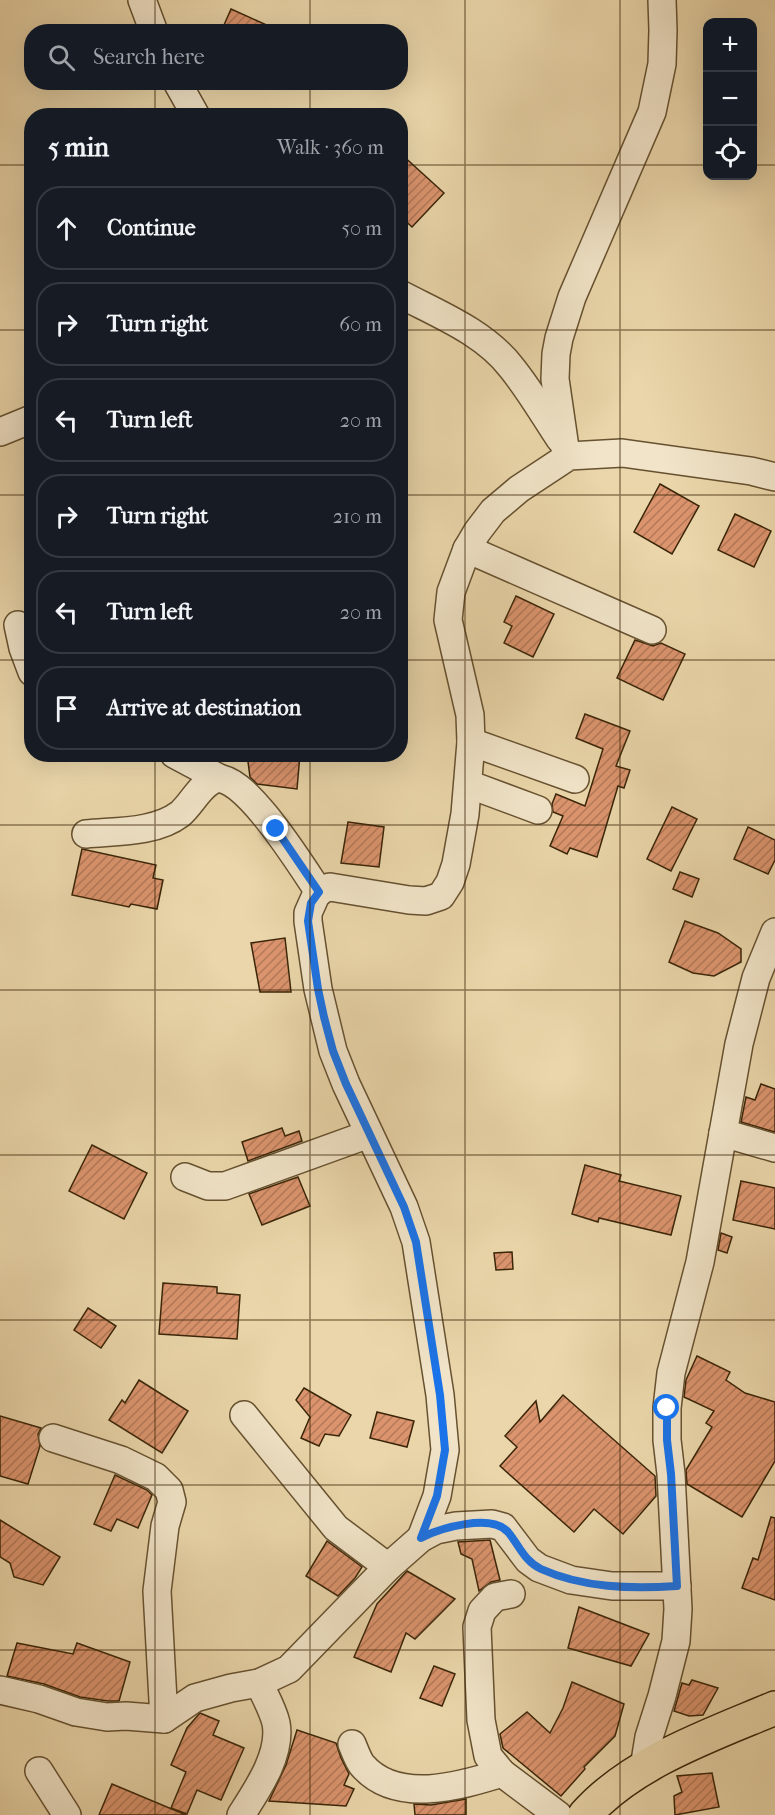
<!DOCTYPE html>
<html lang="en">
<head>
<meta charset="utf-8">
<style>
	:root { --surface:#171b24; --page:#242831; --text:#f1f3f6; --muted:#9ea1a6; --line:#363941 }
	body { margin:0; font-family:"IM FELL French Canon",serif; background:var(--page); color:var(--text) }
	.controls { position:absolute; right:18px; top:18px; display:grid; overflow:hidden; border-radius:12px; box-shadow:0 6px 24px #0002 }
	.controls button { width:54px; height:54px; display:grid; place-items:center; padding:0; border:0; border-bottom:2px solid var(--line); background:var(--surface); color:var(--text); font:30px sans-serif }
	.stop { position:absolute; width:18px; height:18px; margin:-14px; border:4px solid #1a73e8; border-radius:50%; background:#fff }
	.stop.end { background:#1a73e8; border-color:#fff; box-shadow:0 2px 6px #0008 }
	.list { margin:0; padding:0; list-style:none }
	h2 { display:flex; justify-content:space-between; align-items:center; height:78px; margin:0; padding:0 24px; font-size:26px }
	h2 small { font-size:20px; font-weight:400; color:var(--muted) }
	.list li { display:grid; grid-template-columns:39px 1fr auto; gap:18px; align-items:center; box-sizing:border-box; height:84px; margin:0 12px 12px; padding:0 12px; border:2px solid var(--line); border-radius:24px }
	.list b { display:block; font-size:22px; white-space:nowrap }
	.list em { font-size:20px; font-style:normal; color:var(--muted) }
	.icon { flex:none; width:33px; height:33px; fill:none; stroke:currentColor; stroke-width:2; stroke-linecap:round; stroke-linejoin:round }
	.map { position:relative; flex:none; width:775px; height:1815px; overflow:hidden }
	.search { position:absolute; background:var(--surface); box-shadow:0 6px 24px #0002; left:24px; top:24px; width:384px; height:66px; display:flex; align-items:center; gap:15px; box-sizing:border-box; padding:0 21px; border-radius:24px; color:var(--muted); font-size:22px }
	.panel { position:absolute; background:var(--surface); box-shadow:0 6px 24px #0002; left:24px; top:108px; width:384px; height:654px; border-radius:24px }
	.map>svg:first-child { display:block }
	.building { fill:url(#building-hatch); stroke:#3a2508; stroke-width:1.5 }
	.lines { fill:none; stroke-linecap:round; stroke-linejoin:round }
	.minor-casing { stroke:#665130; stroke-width:30 }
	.major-casing { stroke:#3a2508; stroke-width:36 }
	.minor { stroke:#f1e4c8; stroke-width:27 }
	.major { stroke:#ead6aa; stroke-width:33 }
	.route { stroke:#1a73e8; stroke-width:8 }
	.grid { fill:none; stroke:#3a2508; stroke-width:1.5; stroke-opacity:0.55 }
</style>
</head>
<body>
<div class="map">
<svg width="775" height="1815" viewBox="0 0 775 1815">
	<defs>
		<pattern id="building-hatch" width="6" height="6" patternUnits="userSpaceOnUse" patternTransform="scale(1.5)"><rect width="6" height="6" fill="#db946e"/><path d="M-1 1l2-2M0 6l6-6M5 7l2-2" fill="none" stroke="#b37958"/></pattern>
	</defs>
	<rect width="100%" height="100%" fill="#ead6aa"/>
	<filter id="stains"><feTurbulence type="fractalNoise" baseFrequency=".00333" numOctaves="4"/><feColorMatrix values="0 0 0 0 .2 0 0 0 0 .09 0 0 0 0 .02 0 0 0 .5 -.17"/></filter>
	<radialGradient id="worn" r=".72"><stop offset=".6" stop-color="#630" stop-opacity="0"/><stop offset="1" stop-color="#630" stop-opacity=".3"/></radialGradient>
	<g class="building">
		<polygon points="231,9 282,32 221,32"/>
		<polygon points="400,153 444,193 412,227 400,216"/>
		<polygon points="660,484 699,506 672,554 634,532"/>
		<polygon points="735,514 771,531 754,567 718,550"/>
		<polygon points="516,596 554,614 533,657 504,643 512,626 504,622"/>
		<polygon points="635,640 653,646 661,643 685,654 663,700 617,678"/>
		<polygon points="585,714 630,731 616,766 630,770 624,788 618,786 597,857 570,848 567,854 550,846 563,816 553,812 552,804 556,794 585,806 603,749 576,738"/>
		<polygon points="247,754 300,754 297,789 257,784 250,777"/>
		<polygon points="672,807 697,819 671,871 647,859"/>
		<polygon points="348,822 384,827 379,867 341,863"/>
		<polygon points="748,827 775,840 775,860 768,874 734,859"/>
		<polygon points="82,849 156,865 153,878 163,880 157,909 131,904 129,907 72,895"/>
		<polygon points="680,872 699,879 692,897 673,889"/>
		<polygon points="685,921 718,933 741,949 741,962 714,976 693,973 669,962"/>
		<polygon points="285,938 291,992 260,992 251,943"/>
		<polygon points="761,1084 775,1089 775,1132 741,1122 746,1097 755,1100"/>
		<polygon points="282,1128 285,1136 299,1131 302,1141 248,1161 242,1142"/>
		<polygon points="92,1145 147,1173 124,1219 69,1191"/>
		<polygon points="585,1165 621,1175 619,1181 681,1196 671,1235 599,1218 598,1222 572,1214"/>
		<polygon points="298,1177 310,1206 262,1225 249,1194"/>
		<polygon points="741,1181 775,1188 775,1229 733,1220"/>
		<polygon points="721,1233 732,1237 727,1253 718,1250"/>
		<polygon points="512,1252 513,1269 496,1270 494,1253"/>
		<polygon points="163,1283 217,1287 217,1293 240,1295 237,1339 159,1334"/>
		<polygon points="88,1308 116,1326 101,1348 74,1330"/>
		<polygon points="697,1356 730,1372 726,1380 745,1393 775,1402 775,1461 742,1517 687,1484 686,1470 712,1427 706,1423 714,1411 684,1397 686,1380"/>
		<polygon points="139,1380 188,1411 162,1453 109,1420 122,1400 125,1403"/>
		<polygon points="304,1388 351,1415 339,1436 325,1434 319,1446 301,1438 310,1417 296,1400"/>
		<polygon points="563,1395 655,1476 656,1496 623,1534 594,1509 574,1532 500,1466 517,1447 505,1436 536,1401 540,1422"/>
		<polygon points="377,1412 414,1421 407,1447 370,1438"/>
		<polygon points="0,1416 41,1428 38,1434 40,1446 28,1484 0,1476"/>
		<polygon points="115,1475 147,1490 152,1495 138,1528 117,1519 111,1531 94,1524"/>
		<polygon points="771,1517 775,1518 775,1600 742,1588 753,1558 758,1560"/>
		<polygon points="0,1520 60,1557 43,1585 14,1577 10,1563 0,1557"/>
		<polygon points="490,1540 500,1580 491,1582 479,1591 472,1559 461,1554 458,1542"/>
		<polygon points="327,1541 362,1567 355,1578 338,1596 306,1576"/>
		<polygon points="407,1571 455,1599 415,1639 406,1633 391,1672 354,1657 377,1604"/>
		<polygon points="579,1607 649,1634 631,1666 568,1648"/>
		<polygon points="17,1643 73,1654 77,1643 130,1662 119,1701 108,1701 80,1697 44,1684 7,1676"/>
		<polygon points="434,1666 455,1674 442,1706 420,1698"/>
		<polygon points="692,1680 718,1688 703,1715 689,1716 674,1711 682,1683 689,1685"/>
		<polygon points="572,1682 624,1704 615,1736 584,1767 585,1769 561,1796 503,1748 500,1734 527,1712 550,1733 563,1708"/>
		<polygon points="200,1713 219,1721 213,1735 244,1748 221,1800 197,1790 187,1814 171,1808 186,1772 171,1765 187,1728"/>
		<polygon points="297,1730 336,1743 341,1758 349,1774 344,1785 354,1789 346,1806 269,1801 286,1765"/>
		<polygon points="712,1773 719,1807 675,1815 674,1796 682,1792 677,1776"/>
		<polygon points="112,1784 186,1815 99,1815"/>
		<polygon points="466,1799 466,1815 415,1815 414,1804 431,1805"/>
	</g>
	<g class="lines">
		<g class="minor-casing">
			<g id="minor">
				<polyline points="142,0 154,32"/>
				<polyline points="177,82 196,116"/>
				<path d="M400,294C438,314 484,332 511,367C529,389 544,415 560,439"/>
				<polyline points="0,432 32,419"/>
				<polyline points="565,448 555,379 556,354 559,338 572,297 652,112 662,64 663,30 662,0"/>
				<polyline points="467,549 652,630"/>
				<polyline points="18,625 23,648 32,672"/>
				<polyline points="471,742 575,779"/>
				<polyline points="174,754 219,778"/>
				<polyline points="468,784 538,810"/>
				<path d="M86,834C116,831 155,833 180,814C192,804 201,783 216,779C244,772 304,870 319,892"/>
				<polyline points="723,1133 775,1148"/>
				<polyline points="185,1177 208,1186 225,1186 369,1134"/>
				<polyline points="244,1415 336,1528 388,1567"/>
				<polyline points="53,1438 121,1460 156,1477 169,1490 172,1502 165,1526 157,1591 164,1719"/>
				<polyline points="421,1538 437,1496 445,1450 440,1395 416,1242 404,1207 346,1084 333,1051 318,989 308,921 308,913 316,895 323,889 330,887 409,900 426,901 441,896 450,882 456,864 465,814 471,742 470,715 448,620 451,592 467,549 477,532 493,511 519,489 569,456 622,453 751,471 775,477"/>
				<polyline points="511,1594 495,1597 482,1611 477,1627 481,1720 488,1756 502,1773 558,1815"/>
				<polyline points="0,1690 39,1699 76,1712 107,1717 126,1716 164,1719 195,1698 231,1688 259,1683 289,1669 388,1567 421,1538 436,1530 456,1526 492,1524 503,1527 528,1560 539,1568 571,1580 612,1586 677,1586"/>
				<path d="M352,1744C355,1751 358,1760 362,1765C396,1805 460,1786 502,1773"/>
				<polyline points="644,1768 649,1737 662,1696 676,1641 678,1609 671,1474 667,1440 667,1408 671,1373 700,1262 739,1044 756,978 775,932"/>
				<polyline points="39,1771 67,1815"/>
				<path d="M241,1815C257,1790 282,1754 276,1723C273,1710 265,1696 259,1683"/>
			</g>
		</g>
		<g class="major-casing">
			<path id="major" d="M585,1815C632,1762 711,1735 775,1708"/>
		</g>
		<use href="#minor" class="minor"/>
		<use href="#major" class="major"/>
	</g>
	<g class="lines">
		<path class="route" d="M276,829L319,892L311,903L308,921L318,989L324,1017L333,1051L346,1084L404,1207L416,1242L440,1395L445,1450L437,1496L421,1538C440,1528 491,1513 508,1532C519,1545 524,1561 541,1569C583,1588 631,1589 677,1586L671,1474L667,1440V1408"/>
	</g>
	<path class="grid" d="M155,0V32M310,0V32M465,0V1815M620,0V1815M155,82V116M310,82V116M0,165H32M400,165H708M752,165H775M0,330H32M400,330H775M0,495H32M400,495H775M0,660H32M400,660H775M155,754V1815M310,754V1815M0,825H775M0,990H775M0,1155H775M0,1320H775M0,1485H775M0,1650H775"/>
	<rect width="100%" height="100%" filter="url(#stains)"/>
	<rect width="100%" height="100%" fill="url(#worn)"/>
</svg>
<div class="controls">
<button>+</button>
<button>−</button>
<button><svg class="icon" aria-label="locate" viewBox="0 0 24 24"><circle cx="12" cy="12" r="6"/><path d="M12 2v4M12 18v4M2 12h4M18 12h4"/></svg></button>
</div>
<div class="stop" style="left:667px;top:1408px"></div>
<div class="stop end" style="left:276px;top:829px"></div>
<div class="search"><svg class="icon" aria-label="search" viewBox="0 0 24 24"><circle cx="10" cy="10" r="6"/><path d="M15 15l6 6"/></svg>Search here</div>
<section class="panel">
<h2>5 min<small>Walk · 360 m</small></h2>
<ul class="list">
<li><svg class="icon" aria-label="ahead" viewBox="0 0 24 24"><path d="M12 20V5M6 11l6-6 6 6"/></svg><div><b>Continue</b></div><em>50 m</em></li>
<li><svg class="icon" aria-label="right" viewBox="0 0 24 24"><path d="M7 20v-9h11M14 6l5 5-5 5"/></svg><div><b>Turn right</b></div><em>60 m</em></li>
<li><svg class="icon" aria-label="left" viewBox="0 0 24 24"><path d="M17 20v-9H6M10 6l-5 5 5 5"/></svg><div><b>Turn left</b></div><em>20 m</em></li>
<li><svg class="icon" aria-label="right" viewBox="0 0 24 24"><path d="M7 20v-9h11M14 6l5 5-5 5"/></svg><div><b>Turn right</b></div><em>210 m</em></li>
<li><svg class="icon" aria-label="left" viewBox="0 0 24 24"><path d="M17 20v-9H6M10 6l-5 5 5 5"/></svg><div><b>Turn left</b></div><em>20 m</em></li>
<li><svg class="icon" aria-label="arrive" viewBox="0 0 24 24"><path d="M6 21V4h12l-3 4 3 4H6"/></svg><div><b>Arrive at destination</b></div></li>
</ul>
</section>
</div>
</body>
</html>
